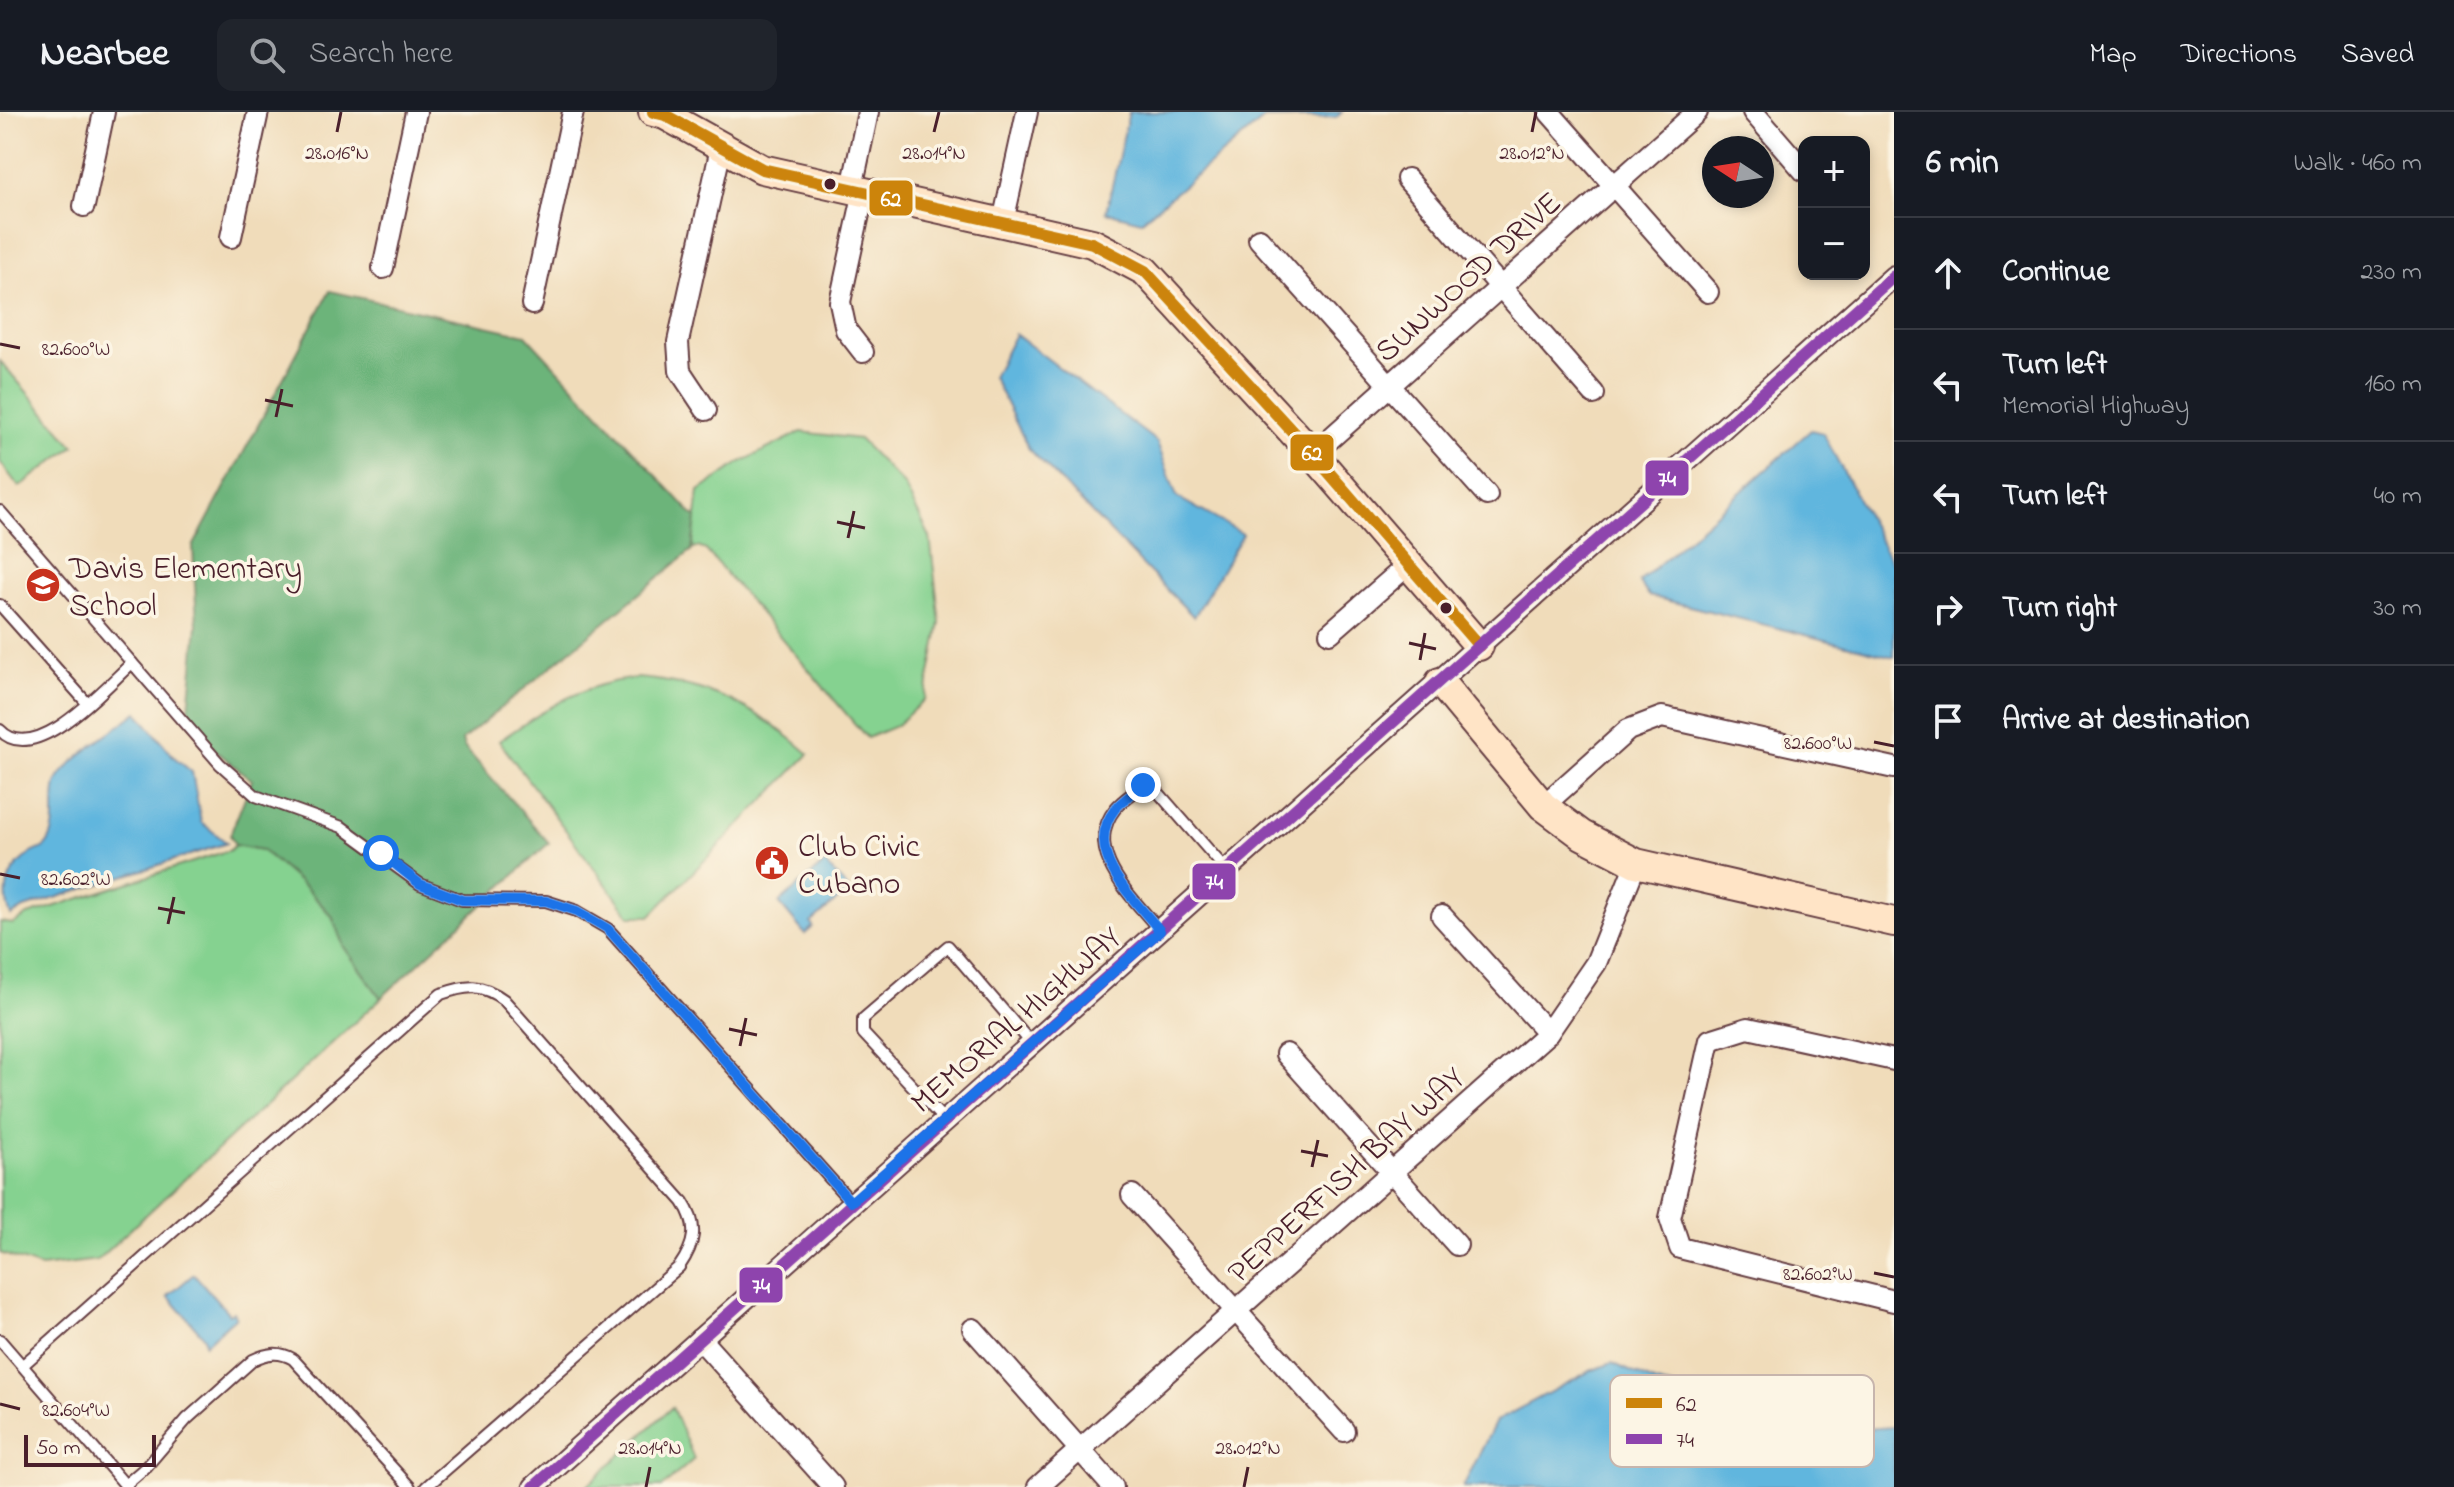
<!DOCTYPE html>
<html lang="en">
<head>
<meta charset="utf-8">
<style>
	:root { --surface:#171b24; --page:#20242c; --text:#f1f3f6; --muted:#9ea1a6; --line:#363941 }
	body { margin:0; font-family:"Indie Flower",sans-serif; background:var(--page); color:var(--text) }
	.controls { position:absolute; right:24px; top:24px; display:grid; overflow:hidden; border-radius:16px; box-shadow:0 4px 12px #0003 }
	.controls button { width:72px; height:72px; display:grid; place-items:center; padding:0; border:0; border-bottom:2px solid var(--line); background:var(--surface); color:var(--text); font:40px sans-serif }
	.compass { position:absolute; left:1702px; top:24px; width:72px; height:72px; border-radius:50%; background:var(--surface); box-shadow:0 4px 12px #0003; rotate:282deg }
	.scale { position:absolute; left:24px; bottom:20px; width:132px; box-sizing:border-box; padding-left:8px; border:4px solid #4a1f2b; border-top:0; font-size:22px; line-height:28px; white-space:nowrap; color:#4a1f2b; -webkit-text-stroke:6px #fcf5e5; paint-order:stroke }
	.stop { position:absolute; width:24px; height:24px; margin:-18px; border:6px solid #1a73e8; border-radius:50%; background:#fff }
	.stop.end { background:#1a73e8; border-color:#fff; box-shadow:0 2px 8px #0008 }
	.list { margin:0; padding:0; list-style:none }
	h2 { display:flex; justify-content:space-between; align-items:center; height:104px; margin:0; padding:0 32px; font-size:34px }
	h2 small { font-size:26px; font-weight:400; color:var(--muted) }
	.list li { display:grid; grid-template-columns:52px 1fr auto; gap:24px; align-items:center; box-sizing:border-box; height:112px; padding:0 32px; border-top:2px solid var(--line) }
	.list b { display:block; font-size:30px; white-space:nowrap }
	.list p { margin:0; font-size:26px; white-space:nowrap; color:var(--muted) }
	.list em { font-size:26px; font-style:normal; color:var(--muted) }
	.icon { flex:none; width:44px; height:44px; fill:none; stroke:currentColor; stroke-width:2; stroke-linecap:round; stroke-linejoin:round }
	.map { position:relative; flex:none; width:1894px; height:1375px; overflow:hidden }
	header { display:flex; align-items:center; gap:48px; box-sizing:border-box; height:112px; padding:0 40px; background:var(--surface); border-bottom:2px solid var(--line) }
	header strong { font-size:38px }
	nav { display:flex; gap:44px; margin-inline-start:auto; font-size:28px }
	.search { width:560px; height:72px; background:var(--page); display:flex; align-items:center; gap:20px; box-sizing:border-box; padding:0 28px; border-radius:16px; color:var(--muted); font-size:30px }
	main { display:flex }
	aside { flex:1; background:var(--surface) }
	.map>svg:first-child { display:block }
	.green { fill:#85d290; stroke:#68785e; stroke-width:2 }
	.forest { fill:#6cb47a; stroke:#5b6a52; stroke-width:2 }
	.water { fill:#61b6de; stroke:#566a84; stroke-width:2 }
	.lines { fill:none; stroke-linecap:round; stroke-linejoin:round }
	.lane-casing { stroke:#633b40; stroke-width:14 }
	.street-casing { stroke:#633b40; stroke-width:24 }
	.secondary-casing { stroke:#633b40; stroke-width:32 }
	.lane { stroke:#fff; stroke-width:10 }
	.street { stroke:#fff; stroke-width:20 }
	.secondary { stroke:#ffe4c6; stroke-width:28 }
	.bus-1-casing { stroke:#fcf5e5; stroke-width:18 }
	.bus-2-casing { stroke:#fcf5e5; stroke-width:18 }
	.bus-1 { stroke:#cc840b; stroke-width:12 }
	.bus-2 { stroke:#8e44ad; stroke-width:12 }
	.route { stroke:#1a73e8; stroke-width:10 }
	.ticks { fill:none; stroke:#4a1f2b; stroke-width:3 }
	.bus-dot { fill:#4a1f2b; stroke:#fcf5e5; stroke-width:3 }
	.labels { text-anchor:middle; stroke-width:7; stroke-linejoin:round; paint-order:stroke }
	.street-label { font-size:32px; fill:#4a1f2b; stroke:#fcf5e5 }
	.poi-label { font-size:32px; fill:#4a1f2b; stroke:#fcf5e5; text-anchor:start }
	.key { fill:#fcf5e5; stroke:#c7b5ad; stroke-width:2 }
	.key-label { font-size:22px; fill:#4a1f2b }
	.ticks-label { font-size:20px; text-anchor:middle; fill:#4a1f2b; stroke:#fcf5e5; stroke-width:7; stroke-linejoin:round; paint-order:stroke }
	.line-badge { stroke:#fcf5e5; stroke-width:3 }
	.badge-label { font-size:22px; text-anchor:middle; font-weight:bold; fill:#fff }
</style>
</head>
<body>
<header>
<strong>Nearbee</strong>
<div class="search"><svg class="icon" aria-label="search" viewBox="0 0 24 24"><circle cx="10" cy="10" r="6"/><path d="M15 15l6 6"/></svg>Search here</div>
<nav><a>Map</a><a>Directions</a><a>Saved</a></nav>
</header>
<main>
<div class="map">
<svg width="1894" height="1375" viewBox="0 0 1894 1375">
	<rect width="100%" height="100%" fill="#fcf5e5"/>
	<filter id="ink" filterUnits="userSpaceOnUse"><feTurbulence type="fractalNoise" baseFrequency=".0125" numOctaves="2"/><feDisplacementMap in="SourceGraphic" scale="16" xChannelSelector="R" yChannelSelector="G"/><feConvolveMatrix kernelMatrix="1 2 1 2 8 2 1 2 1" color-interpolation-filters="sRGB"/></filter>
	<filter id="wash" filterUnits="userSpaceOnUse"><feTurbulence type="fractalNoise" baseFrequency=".006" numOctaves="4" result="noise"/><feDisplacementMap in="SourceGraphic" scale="32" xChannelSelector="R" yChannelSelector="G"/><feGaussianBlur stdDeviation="1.8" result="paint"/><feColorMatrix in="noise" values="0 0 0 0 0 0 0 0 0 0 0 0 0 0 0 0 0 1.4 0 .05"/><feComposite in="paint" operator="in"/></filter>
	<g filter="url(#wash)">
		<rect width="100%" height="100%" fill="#f0dcba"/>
		<g class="green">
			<polygon points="0,249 74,334 19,375 0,350"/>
			<polygon points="801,320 859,327 904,373 930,425 940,511 925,587 896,614 867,626 706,438 698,435 692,438 699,379 741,350"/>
			<path d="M637,566C710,572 755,594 809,642L650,804H630L499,629C546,597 579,572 637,566Z"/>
			<polygon points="235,733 262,738 305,775 332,804 344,835 381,886 97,1148 41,1155 0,1141 0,810 13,812 28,803 230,738"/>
			<polygon points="672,1295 694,1347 662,1375 586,1375"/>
		</g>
		<polygon class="forest" points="330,179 526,223 696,406 692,438 462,628 464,635 549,731 381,886 344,835 332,804 305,775 262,738 235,733 230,723 252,668 216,639 188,608 197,513 193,435"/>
		<g class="water">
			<polygon points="1129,0 1342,0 1337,5 1264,7 1141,109 1106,100"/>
			<polygon points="1015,222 1157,330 1177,385 1243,422 1194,505 1029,337 993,265"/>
			<polygon points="1811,318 1823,321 1894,455 1894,545 1649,484 1639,470"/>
			<path d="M137,600L174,645L192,660L201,710L227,731L24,796L11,804C1,779 8,755 32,741C37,738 44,737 47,732C59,715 51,691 56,672C61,652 118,616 137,600Z"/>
			<polygon points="825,751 849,778 811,811 813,815 805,822 779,791"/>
			<polygon points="194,1162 229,1202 233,1200 236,1205 205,1232 204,1225 168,1184"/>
			<polygon points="1612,1251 1656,1271 1862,1317 1894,1315 1894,1375 1463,1375 1496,1309 1590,1259"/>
		</g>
	</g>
	<g filter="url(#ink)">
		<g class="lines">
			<g class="lane-casing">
				<g id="lane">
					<polyline points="0,399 220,652 256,684 342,715 420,772 462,788 546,789 577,799 608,817 851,1090"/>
					<polyline points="0,493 87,591"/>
					<path d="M0,618C35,656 105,575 132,551"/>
					<path d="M1160,819C1134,786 1081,741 1115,697C1122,688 1134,681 1143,673L1158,680L1227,759"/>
					<polyline points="945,1009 863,921 863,907 948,834 1032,932"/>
					<polyline points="0,1228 127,1375"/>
					<path d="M23,1253L441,882C467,873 481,871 504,888L683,1090C699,1114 695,1132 679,1155L426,1375"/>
					<path d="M125,1373L146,1355L187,1307L253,1248C267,1241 279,1239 293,1247L410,1375"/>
				</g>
			</g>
			<g class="street-casing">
				<g id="street">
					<polyline points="1549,0 1708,180"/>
					<polyline points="1753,0 1804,59"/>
					<polyline points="1407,67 1594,282"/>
					<polyline points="852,76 868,0"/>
					<polyline points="84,94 104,0"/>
					<polyline points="1003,110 1027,0"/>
					<polyline points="231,125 258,0"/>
					<polyline points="1259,127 1487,383"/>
					<polyline points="383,156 416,0"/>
					<polyline points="532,192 573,0"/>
					<polyline points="863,240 846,218 840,190 864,79"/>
					<polyline points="706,298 680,259 678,230 721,36"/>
					<polyline points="1313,342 1697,0"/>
					<polyline points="1330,521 1410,451"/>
					<polyline points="1543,694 1628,618 1662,605 1894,656"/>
					<polyline points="1442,804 1548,921"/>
					<polyline points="1286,942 1457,1133"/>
					<polyline points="1894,948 1748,916 1710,928 1670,1106 1680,1136 1894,1189"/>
					<polyline points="1132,1083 1344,1319"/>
					<polyline points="973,1217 1113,1375"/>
					<polyline points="700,1227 833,1375"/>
					<polyline points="534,1375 1894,164"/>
					<polyline points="1038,1375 1548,921 1596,851 1636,751"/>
				</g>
			</g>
			<g class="secondary-casing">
				<g id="secondary">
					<polyline points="653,0 665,3 762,57 1092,131 1145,159 1313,342 1479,534"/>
					<polyline points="1440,570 1543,694 1582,723 1636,751 1894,810"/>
				</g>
			</g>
			<use href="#lane" class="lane"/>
			<use href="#street" class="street"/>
			<use href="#secondary" class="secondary"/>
			<g class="bus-1-casing">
				<polyline id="bus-1" points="653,0 665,3 762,57 1092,131 1145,159 1313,342 1479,534"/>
			</g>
			<g class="bus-2-casing">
				<polyline id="bus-2" points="534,1375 1894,164"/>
			</g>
			<use href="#bus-1" class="bus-1"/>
			<use href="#bus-2" class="bus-2"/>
		</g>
	</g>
	<g class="lines" filter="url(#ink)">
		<path class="route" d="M381,741L420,772L462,788L546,789L577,799L608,817L851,1090L1160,819C1134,786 1081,741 1115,697C1122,688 1134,681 1143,673"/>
	</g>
	<path class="ticks" d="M337,20L341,0M934,20L939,0M1532,20L1536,0M0,232L20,236M265,288L293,294M276,305L282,277M837,410L865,416M848,426L854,399M1409,531L1436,537M1420,548L1425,521M1874,630L1894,634M0,762L20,766M158,796L185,801M168,812L174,785M729,917L757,923M740,934L746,906M1301,1039L1328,1044M1312,1055L1318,1028M1874,1161L1894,1165M0,1292L20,1297M646,1375L650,1355M1244,1375L1248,1355"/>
	<defs>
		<g id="school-disc" transform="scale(1.8)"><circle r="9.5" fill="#c8321e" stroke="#fcf5e5"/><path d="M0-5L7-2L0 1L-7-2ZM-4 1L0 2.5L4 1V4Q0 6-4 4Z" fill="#fff"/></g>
		<g id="civic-disc" transform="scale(1.8)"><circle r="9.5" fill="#c8321e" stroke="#fcf5e5"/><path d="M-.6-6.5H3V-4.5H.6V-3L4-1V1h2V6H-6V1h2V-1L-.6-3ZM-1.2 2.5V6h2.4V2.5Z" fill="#fff"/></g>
	</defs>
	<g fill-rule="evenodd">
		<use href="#school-disc" x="43" y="473"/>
		<use href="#civic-disc" x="772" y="751"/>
	</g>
	<g class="bus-dot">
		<circle cx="830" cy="72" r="7"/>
		<circle cx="1446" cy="496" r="7"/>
	</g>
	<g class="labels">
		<g class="street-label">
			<text transform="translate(1467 164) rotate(-42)" y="11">SUNWOOD DRIVE</text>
			<text transform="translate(1015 907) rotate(-41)" y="11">MEMORIAL HIGHWAY</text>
			<text transform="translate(1345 1062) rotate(-42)" y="11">PEPPERFISH BAY WAY</text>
		</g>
		<g class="poi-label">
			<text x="69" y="466">Davis Elementary<tspan x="69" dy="37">School</tspan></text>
			<text x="798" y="744">Club Civic<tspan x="798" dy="37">Cubano</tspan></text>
		</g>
	</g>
	<rect x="1610" y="1263" width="264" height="92" rx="12" class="key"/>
	<rect x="1626" y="1286" width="36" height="10" fill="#cc840b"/>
	<rect x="1626" y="1322" width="36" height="10" fill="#8e44ad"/>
	<g class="key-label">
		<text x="1676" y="1299">62</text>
		<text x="1676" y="1335">74</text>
	</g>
	<g class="ticks-label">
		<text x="337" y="47">28.016°N</text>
		<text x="934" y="47">28.014°N</text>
		<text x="1532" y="47">28.012°N</text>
		<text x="76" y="243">82.600°W</text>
		<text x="1818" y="637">82.600°W</text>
		<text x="76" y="773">82.602°W</text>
		<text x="1818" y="1168">82.602°W</text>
		<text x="76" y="1304">82.604°W</text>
		<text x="650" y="1342">28.014°N</text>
		<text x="1248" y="1342">28.012°N</text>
	</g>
	<g class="line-badge">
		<rect x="868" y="67" width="46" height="38" rx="8" fill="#cc840b"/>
		<rect x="1289" y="321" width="46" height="39" rx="8" fill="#cc840b"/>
		<rect x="1644" y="347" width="46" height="38" rx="8" fill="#8e44ad"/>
		<rect x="1191" y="750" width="46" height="39" rx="8" fill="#8e44ad"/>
		<rect x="738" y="1154" width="46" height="38" rx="8" fill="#8e44ad"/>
	</g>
	<g class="badge-label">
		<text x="891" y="94">62</text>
		<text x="1312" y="348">62</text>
		<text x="1667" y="374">74</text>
		<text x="1214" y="777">74</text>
		<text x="761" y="1181">74</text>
	</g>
</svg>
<div class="controls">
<button>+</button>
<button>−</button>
</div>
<svg class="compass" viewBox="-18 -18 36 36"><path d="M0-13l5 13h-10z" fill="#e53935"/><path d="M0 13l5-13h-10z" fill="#9ea1a6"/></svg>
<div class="scale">50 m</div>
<div class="stop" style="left:381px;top:741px"></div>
<div class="stop end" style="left:1143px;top:673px"></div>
</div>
<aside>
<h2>6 min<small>Walk · 460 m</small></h2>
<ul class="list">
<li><svg class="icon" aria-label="ahead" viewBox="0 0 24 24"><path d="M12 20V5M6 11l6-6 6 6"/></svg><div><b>Continue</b></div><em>230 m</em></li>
<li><svg class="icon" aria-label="left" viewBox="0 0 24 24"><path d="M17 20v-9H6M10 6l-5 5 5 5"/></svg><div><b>Turn left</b><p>Memorial Highway</p></div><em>160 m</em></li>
<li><svg class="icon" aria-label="left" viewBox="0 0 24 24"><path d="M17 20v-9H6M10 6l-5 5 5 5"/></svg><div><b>Turn left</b></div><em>40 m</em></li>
<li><svg class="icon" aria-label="right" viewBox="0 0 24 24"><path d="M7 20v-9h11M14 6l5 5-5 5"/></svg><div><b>Turn right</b></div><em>30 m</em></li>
<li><svg class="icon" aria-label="arrive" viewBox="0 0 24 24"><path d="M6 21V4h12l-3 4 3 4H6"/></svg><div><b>Arrive at destination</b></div></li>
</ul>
</aside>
</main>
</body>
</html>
